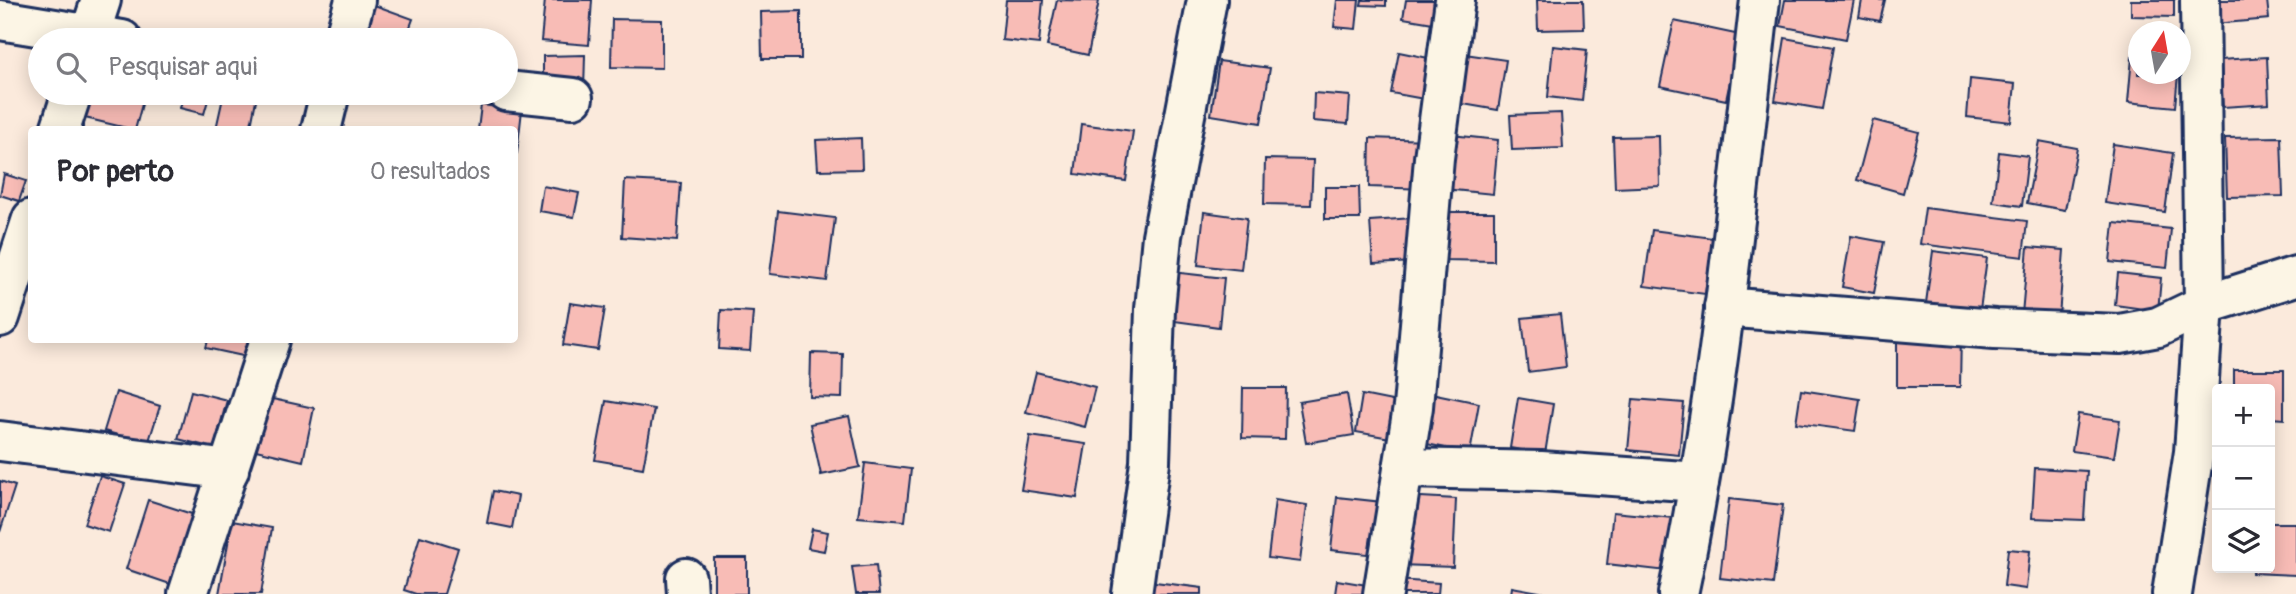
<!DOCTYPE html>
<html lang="pt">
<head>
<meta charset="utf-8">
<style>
	:root { --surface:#fff; --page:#f7f7f7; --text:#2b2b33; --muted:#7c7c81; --line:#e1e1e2 }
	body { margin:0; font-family:Pangolin,sans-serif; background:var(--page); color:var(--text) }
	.controls { position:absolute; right:21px; bottom:21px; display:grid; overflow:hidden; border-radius:7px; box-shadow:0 4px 18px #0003 }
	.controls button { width:63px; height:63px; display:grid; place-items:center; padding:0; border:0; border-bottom:2px solid var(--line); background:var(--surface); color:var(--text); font:35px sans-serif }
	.compass { position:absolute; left:2128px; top:21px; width:63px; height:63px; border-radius:50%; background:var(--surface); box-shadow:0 4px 18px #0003; rotate:11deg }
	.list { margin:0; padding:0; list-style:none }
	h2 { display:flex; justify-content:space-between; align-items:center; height:91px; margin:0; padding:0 28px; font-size:30px }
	h2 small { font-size:23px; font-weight:400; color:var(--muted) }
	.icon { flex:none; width:38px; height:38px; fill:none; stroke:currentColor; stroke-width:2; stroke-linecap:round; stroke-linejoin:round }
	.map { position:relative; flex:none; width:2296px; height:594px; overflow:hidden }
	.search { position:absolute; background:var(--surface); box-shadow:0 4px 18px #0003; left:28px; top:28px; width:490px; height:77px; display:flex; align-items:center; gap:18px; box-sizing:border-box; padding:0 24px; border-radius:38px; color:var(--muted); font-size:26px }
	.panel { position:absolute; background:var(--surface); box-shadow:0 4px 18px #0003; left:28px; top:126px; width:490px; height:217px; border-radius:7px }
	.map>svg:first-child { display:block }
	.building { fill:#f8bcb6; stroke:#1b2f5e; stroke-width:2 }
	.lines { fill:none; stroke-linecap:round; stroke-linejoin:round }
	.minor-casing { stroke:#1b2f5e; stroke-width:44 }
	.minor { stroke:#fcf5e5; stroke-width:38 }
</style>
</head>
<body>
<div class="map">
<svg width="2296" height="594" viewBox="0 0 2296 594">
	<rect width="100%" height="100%" fill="#fbeadc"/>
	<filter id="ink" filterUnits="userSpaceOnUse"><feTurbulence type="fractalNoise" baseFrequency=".0143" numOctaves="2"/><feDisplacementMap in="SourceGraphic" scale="14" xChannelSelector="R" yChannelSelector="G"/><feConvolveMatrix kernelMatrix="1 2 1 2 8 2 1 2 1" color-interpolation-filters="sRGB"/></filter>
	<g filter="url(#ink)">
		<g class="building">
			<polygon points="545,0 592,0 589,45 541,41"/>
			<polygon points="1006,0 1043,0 1039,44 1002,40"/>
			<polygon points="1057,0 1099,1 1088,55 1047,46"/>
			<polygon points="1337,0 1359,0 1356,29 1334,27"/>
			<polygon points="1362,0 1386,0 1386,6 1361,5"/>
			<polygon points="1406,0 1449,0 1445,25 1403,18"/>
			<polygon points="1537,0 1583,0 1584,29 1538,30"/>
			<polygon points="1785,0 1854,0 1846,39 1780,26"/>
			<polygon points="1862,0 1885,0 1880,21 1859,17"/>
			<polygon points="2131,0 2174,0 2174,17 2131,16"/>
			<polygon points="2212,0 2267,0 2269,19 2214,24"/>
			<polygon points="366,2 413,19 405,40 355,40"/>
			<polygon points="801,11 801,59 762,59 761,12"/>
			<polygon points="612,19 662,20 662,68 611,67"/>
			<polygon points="1674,21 1740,35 1726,100 1660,86"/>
			<polygon points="1785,38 1833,47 1822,109 1775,101"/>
			<polygon points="1553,46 1587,50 1582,101 1548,97"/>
			<polygon points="1399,52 1443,61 1435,101 1391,93"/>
			<polygon points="1465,54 1506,60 1498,110 1457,103"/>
			<polygon points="585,55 584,91 543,90 543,56"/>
			<polygon points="2132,57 2138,57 2138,74 2178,74 2175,107 2128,102"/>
			<polygon points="2267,57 2269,104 2223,107 2220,60"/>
			<polygon points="1219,61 1270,68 1261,123 1211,115"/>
			<polygon points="1970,79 2015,84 2011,122 1967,117"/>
			<polygon points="92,93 145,93 135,130 85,118"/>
			<polygon points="184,93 210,93 204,114 180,108"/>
			<polygon points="224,93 257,95 250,130 216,129"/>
			<polygon points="1314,93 1350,96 1348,124 1313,121"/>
			<polygon points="481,105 522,110 517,153 514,152 514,130 478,130"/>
			<polygon points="1561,113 1563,148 1512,150 1510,115"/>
			<polygon points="1873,120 1919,132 1903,193 1857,180"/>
			<polygon points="1081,124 1133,131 1126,181 1075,174"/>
			<polygon points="1451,135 1498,140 1493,194 1444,189"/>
			<polygon points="1659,136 1660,186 1615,188 1613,137"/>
			<polygon points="2281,137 2283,196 2227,197 2225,138"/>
			<polygon points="861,138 862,169 818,170 816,140"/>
			<polygon points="1370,138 1428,140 1427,189 1369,187"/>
			<polygon points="2039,141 2077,148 2065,210 2027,203"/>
			<polygon points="2113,144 2173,153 2165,212 2105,203"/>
			<polygon points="1999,152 2028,156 2022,206 1993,202"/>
			<polygon points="1265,159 1313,160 1311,205 1264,204"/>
			<polygon points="4,174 26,181 19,201 0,195"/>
			<polygon points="625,180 681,183 677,241 622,237"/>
			<polygon points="543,186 579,193 574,217 539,211"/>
			<polygon points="1325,187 1359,187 1360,219 1325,219"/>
			<polygon points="1925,208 2027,221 2023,257 1920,244"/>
			<polygon points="778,211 835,218 827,281 770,274"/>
			<polygon points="1204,212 1247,218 1241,270 1198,265"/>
			<polygon points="1445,212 1494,212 1494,261 1445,260"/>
			<polygon points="1413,218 1416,262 1373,264 1370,221"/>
			<polygon points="2114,223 2171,229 2167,268 2110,262"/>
			<polygon points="1652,230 1713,238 1705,294 1644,286"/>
			<polygon points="1851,236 1884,242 1874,293 1842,287"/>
			<polygon points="2028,247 2064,250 2059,317 2022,314"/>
			<polygon points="1933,251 1987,258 1980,310 1926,303"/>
			<polygon points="1172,272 1224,278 1219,327 1167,320"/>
			<polygon points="2118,273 2161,278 2158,311 2115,305"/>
			<polygon points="570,303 605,308 598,350 563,345"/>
			<polygon points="721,310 753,312 750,351 719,349"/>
			<polygon points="1560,314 1566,367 1528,372 1522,318"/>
			<polygon points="1897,333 1961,333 1960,387 1897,387"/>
			<polygon points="208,340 256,340 252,358 206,348"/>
			<polygon points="811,353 843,354 842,398 810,397"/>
			<polygon points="2234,370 2284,370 2284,419 2270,418 2270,389 2234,389"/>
			<polygon points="1036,372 1095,387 1085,427 1026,412"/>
			<polygon points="1243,388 1286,388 1285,439 1242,438"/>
			<polygon points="1801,390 1860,399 1855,431 1796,423"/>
			<polygon points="191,391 227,400 214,448 178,439"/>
			<polygon points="116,392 160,406 148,444 104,431"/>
			<polygon points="1431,393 1479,403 1470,453 1422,443"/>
			<polygon points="1347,394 1354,435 1306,443 1299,402"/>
			<polygon points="1362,395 1402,403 1396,439 1356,432"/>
			<polygon points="268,398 314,408 303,461 256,450"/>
			<polygon points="1518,398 1553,404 1545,454 1510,448"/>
			<polygon points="1633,399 1684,403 1679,455 1628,450"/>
			<polygon points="606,401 654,409 643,468 595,460"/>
			<polygon points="2078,414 2120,420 2114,457 2072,451"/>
			<polygon points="849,416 860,467 821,475 810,424"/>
			<polygon points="1030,436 1086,444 1077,498 1021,490"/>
			<polygon points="865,463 911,469 905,521 858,517"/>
			<polygon points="2035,468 2087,471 2084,520 2032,518"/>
			<polygon points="100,476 125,484 109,532 84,524"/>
			<polygon points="0,481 15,486 0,532"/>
			<polygon points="493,491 518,496 512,528 487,523"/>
			<polygon points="1403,496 1456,499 1453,567 1400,565"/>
			<polygon points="1337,497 1382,502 1376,555 1331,550"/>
			<polygon points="1729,499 1783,505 1773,584 1720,578"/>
			<polygon points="148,500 195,515 173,585 126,569"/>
			<polygon points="1275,500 1307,505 1300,562 1268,558"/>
			<polygon points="1613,512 1673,518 1667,571 1607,564"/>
			<polygon points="232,521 272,528 261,594 219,594"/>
			<polygon points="2270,523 2296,523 2296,575 2252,573 2252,568 2270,568"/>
			<polygon points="812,529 828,532 824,551 808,548"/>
			<polygon points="420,536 458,548 444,594 416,594 404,590"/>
			<polygon points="2008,549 2030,551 2026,589 2004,586"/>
			<rect x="714" y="558" width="33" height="36"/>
			<polygon points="876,565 879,594 856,594 852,567"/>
			<polygon points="1337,580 1373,586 1372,594 1335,594"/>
			<polygon points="1396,580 1439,583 1438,594 1395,594"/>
			<polygon points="1147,581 1202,588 1202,594 1145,594"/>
			<polygon points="1512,587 1550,594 1511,594"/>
		</g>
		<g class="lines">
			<g class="minor-casing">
				<g id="minor">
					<polyline points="0,20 122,40"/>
					<polyline points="88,40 101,0"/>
					<polyline points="344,40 355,0"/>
					<polyline points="506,91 573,98"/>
					<polyline points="60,130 72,93"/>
					<polyline points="321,130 330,93"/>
					<polyline points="1724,307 1995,329 2120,334 2158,327 2204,305 2296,276"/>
					<polyline points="0,317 32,219"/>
					<polyline points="0,441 229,470"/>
					<polyline points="1403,468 1541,471 1699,482"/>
					<polyline points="686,578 687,594"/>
					<polyline points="188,594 270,340"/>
					<polyline points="1132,594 1150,462 1155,309 1162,236 1207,0"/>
					<polyline points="1383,594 1413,407 1434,158 1455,0"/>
					<path d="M1678,594C1719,399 1737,198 1760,0"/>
					<polyline points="2172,594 2194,452 2204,305 2200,0"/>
				</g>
			</g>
			<use href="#minor" class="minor"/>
		</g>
	</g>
</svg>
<div class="controls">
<button>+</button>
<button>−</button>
<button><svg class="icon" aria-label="layers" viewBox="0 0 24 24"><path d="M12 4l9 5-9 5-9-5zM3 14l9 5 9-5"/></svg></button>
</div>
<svg class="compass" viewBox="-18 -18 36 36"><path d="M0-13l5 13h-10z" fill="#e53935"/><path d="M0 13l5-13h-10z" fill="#7c7c81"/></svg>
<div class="search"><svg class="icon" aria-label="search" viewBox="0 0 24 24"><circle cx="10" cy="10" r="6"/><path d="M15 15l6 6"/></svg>Pesquisar aqui</div>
<section class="panel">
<h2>Por perto<small>0 resultados</small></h2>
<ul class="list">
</ul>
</section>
</div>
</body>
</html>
